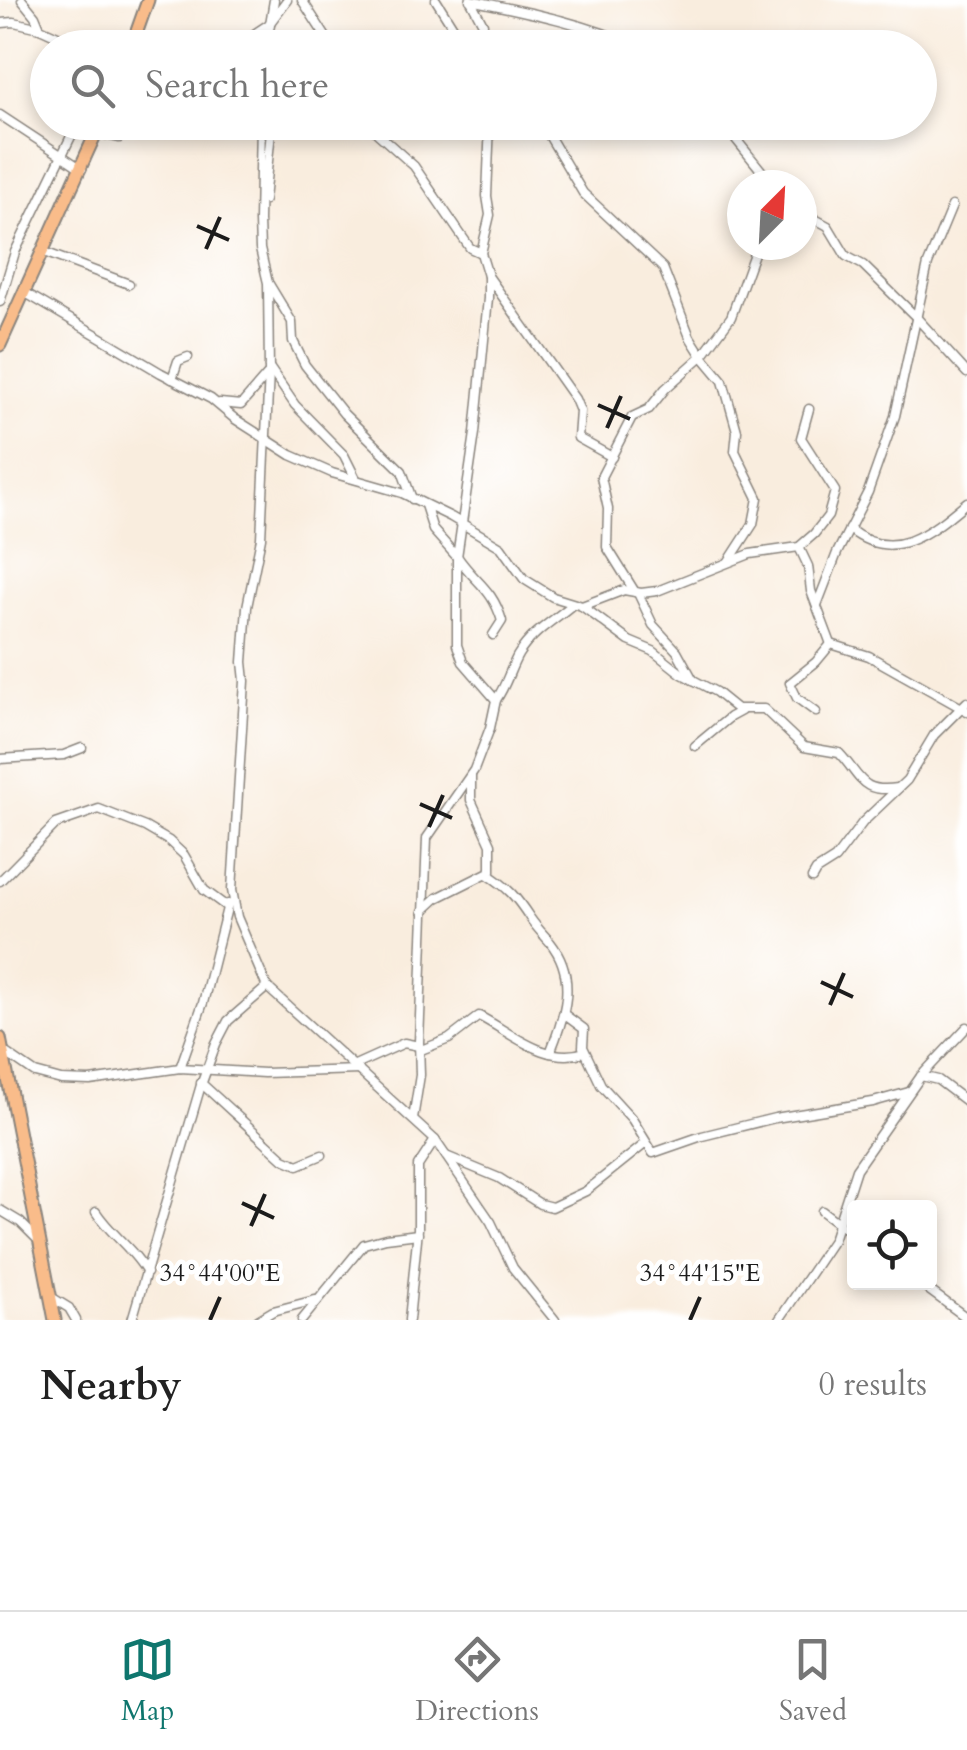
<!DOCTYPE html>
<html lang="en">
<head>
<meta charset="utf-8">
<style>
	:root { --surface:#fff; --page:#f6f6f6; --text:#222; --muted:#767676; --line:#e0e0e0; --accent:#0f766e }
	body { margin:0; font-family:Cardo,serif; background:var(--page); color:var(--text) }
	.controls { position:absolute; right:30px; bottom:30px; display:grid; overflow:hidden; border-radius:10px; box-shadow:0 5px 15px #0003 }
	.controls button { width:90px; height:90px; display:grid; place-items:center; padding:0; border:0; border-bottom:2px solid var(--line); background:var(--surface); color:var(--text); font:50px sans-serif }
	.compass { position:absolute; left:727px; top:170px; width:90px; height:90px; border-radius:50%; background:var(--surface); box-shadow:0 5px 15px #0003; rotate:24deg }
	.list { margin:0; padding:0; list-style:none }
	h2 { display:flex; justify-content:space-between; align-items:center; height:130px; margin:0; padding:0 40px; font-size:42px }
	h2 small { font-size:32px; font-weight:400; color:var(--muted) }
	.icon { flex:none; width:55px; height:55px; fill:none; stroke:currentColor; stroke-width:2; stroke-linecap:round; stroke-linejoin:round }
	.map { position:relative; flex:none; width:967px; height:1320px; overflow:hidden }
	.search { position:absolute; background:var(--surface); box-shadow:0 5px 15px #0003; left:30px; right:30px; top:30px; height:110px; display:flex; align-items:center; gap:25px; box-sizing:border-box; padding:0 35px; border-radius:55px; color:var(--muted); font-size:38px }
	.sheet { height:290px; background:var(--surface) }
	nav { display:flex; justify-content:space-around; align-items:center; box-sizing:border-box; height:140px; border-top:2px solid var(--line); background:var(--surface); font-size:28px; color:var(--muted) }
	nav a { display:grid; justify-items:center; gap:5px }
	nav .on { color:var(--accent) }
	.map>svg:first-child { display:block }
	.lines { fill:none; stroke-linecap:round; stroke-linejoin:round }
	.minor-casing { stroke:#8a847d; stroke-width:11 }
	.highway-casing { stroke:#8a847d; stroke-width:15 }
	.minor { stroke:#fff; stroke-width:8 }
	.highway { stroke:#f9bc8a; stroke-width:11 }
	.ticks { fill:none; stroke:#1c1c1c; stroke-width:4 }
	.ticks-label { font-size:25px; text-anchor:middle; fill:#1c1c1c; stroke:#fff; stroke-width:9; stroke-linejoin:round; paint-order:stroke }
</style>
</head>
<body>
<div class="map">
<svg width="967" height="1320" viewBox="0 0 967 1320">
	<rect width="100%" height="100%" fill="#fff"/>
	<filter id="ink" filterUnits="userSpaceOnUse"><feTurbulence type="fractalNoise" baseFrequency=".01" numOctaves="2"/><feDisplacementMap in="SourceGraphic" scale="20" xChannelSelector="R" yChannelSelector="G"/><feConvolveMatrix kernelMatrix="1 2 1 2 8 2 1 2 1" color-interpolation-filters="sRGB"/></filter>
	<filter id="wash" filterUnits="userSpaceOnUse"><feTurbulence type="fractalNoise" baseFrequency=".0048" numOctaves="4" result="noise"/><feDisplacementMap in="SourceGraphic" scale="40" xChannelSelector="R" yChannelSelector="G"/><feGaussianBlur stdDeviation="2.25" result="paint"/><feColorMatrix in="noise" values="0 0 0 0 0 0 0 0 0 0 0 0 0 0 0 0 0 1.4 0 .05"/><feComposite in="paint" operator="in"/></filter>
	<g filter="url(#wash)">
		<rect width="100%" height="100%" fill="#f9edde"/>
	</g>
	<g filter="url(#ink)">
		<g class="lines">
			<g class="minor-casing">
				<g id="minor">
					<polyline points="22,0 35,16 40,28 84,48"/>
					<polyline points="302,0 333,48"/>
					<polyline points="436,0 466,48"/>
					<path d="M470,0C528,12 586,23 640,48"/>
					<polyline points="471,1 483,24 481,48"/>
					<polyline points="2,23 14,22 40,28"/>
					<polyline points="233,48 269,24 287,0"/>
					<polyline points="266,48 274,0"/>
					<polyline points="0,115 82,169"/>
					<polyline points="261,122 259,221 260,249 268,283 269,372 261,538 247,607 243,662 245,681 232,890 237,917 267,987 435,1140 491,1222 513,1268 555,1320"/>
					<polyline points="377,122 377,133 414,166 470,248 481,253"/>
					<polyline points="541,122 583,193 663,268 690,337 702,356 665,389 649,409 632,417 601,477 608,509 607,547 635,592"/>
					<polyline points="722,122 773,185"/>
					<polyline points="97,133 119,138 136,122"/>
					<polyline points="264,200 272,122"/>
					<polyline points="802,212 828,226 846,256 863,265 915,316 967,373"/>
					<polyline points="44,252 129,284"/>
					<polyline points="488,276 575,399 580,411 578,438 612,457"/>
					<polyline points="269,284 292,322 293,341 305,365 344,414 402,471 412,499"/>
					<path d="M24,292L161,373L211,399L235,419L291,455L332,473L402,493L451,517L501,547L524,579L553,597L582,606L629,641L653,651L682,674L716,692L737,709H764L804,747L839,753C861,776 860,794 898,788"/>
					<polyline points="0,302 15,252 78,122"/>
					<polyline points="269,367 295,405 344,455 356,479"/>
					<polyline points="172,379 178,361 188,357"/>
					<polyline points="220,403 241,405 267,375"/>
					<polyline points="425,505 433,530 457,557"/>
					<path d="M849,529C894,565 931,532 967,502"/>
					<polyline points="799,547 808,566 811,591 831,644"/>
					<path d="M457,556C475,583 492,587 502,621L493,635"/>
					<polyline points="729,561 753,524 758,498 735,451 737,431 723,381 702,356 731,317 757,245"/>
					<polyline points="638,593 653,625 677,651 693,680"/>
					<polyline points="817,605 837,553 868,492 895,416 928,264 952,206"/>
					<polyline points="582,606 624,590 641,593 657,591 750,554 799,547 814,534 828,516 835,491 801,438 809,409"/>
					<polyline points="831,644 869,656 967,711"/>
					<path d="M496,700C506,686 510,669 518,655C532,632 553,621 572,605"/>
					<polyline points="816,712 797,698 790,683 816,662 831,644"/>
					<polyline points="695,746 730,717 741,711"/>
					<polyline points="0,759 64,755 82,748"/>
					<path d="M487,874C508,887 517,898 530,918C536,927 543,934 550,942C578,977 565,1016 550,1053"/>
					<polyline points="812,878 816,871 835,859 863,822 907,780 934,735 967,702"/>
					<polyline points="0,881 56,824 99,809 145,827 169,841 184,855 204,890 227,907"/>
					<polyline points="423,911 437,898 491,871 491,844 471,800 471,775"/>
					<polyline points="565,1015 584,1029 583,1047 601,1085 632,1119 653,1153 702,1136 775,1118 873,1102 909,1092"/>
					<path d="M421,1050L449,1039L479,1016C512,1033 545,1065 585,1052"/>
					<polyline points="3,1051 35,1073 61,1080 90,1081 180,1068 264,1073 359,1070"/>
					<polyline points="355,1065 404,1043 419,1046"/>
					<polyline points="180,1068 203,1003 228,904"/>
					<polyline points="921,1076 938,1080 967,1102"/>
					<polyline points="201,1083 284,1159 298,1165 322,1155"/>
					<polyline points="413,1119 420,1075 419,1042 427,838 474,770 490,728 496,700 463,662 457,645 457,557 475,433 488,298 488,276 481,253 490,215 487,196 490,122"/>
					<polyline points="446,1156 499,1178 540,1204 552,1207 586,1191 646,1143"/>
					<polyline points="0,1210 20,1222 38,1240"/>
					<polyline points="822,1211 854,1235"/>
					<path d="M96,1212C111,1235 134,1249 147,1273"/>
					<polyline points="918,1282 967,1318"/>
					<polyline points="51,1297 69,1308 76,1320"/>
					<polyline points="132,1320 201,1085 216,1044 228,1021 267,987"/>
					<polyline points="258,1320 273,1311 315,1300"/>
					<polyline points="302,1320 364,1244 386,1238 418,1234"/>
					<polyline points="409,1320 418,1229 418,1166 435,1140"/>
					<polyline points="779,1320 833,1240 856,1169 921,1076 967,1027"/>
				</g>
			</g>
			<g class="highway-casing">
				<g id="highway">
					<polyline points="131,48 148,0"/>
					<polyline points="0,345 101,122"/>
					<polyline points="0,1038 55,1320"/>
				</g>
			</g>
			<use href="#minor" class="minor"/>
			<use href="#highway" class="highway"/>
		</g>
	</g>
	<path class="ticks" d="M197,226L229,240M206,249L220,217M598,405L630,419M607,428L621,396M420,804L452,818M429,827L443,795M821,982L853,997M830,1005L844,973M242,1203L274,1218M251,1226L265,1194M210,1320L220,1297M690,1320L700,1297"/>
	<g class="ticks-label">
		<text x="220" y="1281">34°44'00"E</text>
		<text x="700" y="1281">34°44'15"E</text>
	</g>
</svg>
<div class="controls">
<button><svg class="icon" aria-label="locate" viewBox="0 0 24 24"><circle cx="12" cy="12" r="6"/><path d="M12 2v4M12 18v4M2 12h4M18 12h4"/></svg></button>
</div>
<svg class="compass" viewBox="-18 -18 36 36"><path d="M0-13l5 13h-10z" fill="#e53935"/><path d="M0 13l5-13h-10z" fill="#767676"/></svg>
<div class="search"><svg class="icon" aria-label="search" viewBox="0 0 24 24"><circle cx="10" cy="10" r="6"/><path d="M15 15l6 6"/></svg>Search here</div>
</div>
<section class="sheet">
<h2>Nearby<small>0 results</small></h2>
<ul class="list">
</ul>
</section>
<nav>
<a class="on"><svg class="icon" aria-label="map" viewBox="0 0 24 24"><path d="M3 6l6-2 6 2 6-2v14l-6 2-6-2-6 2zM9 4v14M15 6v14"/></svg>Map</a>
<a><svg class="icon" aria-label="directions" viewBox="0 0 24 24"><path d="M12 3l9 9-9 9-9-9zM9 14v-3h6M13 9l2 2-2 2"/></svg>Directions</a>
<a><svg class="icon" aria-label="saved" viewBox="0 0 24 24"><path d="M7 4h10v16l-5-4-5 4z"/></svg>Saved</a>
</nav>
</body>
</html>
